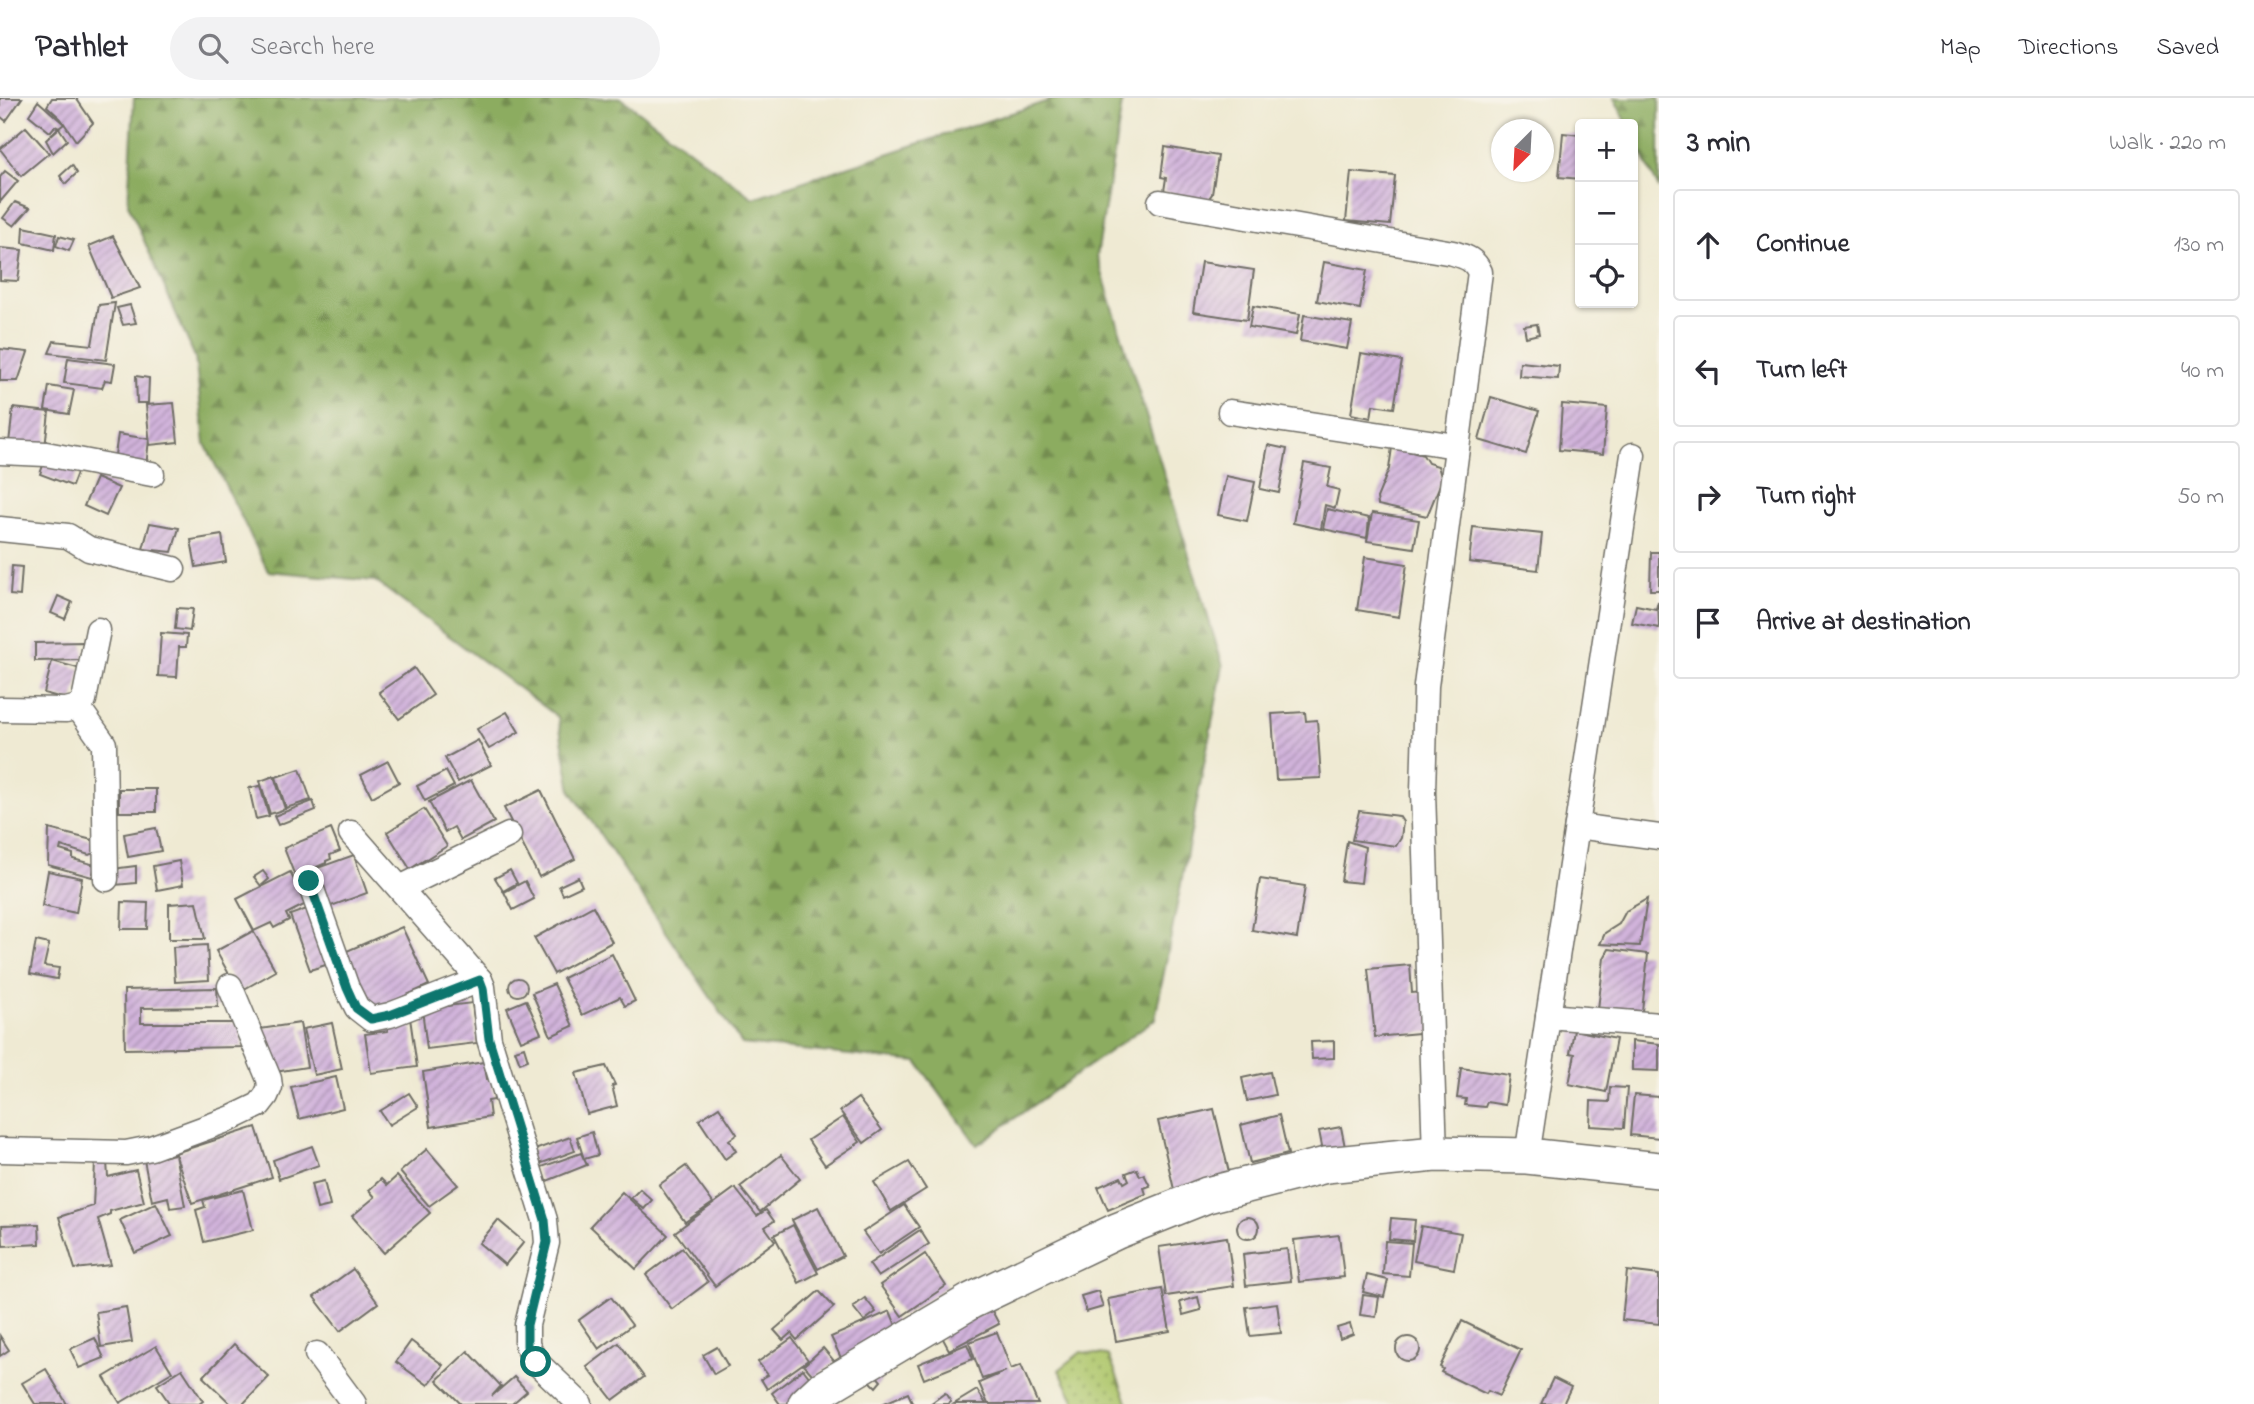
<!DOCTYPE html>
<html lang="en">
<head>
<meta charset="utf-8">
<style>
	:root { --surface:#fff; --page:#f2f2f3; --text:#2b2b33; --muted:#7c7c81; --line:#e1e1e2 }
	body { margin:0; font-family:"Indie Flower",sans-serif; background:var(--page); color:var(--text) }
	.controls { position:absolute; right:21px; top:21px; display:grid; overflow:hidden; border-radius:7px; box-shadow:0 2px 5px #0004 }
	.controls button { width:63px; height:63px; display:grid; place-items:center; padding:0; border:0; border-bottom:2px solid var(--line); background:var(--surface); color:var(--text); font:35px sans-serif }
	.compass { position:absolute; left:1491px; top:21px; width:63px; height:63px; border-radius:50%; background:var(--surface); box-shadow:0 2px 5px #0004; rotate:204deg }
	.stop { position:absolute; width:21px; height:21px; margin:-16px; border:5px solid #0f766e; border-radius:50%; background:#fff }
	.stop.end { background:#0f766e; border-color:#fff; box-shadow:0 2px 7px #0008 }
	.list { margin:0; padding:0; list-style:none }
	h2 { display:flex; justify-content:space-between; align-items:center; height:91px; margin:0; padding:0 28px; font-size:30px }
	h2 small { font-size:23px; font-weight:400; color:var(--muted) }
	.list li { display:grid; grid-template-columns:46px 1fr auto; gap:21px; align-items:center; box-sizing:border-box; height:112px; margin:0 14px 14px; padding:0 14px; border:2px solid var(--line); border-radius:7px }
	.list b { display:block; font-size:26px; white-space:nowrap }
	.list em { font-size:23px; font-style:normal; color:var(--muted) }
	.icon { flex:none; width:38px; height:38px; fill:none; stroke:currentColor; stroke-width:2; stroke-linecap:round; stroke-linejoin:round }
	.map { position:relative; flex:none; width:1659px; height:1306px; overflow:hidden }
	header { display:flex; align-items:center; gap:42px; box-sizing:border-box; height:98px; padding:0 35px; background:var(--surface); border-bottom:2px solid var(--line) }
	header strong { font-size:33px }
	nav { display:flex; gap:38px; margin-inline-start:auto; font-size:24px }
	.search { width:490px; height:63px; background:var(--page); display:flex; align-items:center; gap:18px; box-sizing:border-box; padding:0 24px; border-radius:38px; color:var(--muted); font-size:26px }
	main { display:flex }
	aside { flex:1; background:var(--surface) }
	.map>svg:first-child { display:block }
	.grass { fill:url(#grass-dots); stroke:#6e7a4c; stroke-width:2 }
	.forest { fill:url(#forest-firs); stroke:#5c6c46; stroke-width:2 }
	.building { fill:url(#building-hatch) }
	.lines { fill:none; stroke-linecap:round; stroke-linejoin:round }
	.street-casing { stroke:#706e66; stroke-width:27 }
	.secondary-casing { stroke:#706e66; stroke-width:38 }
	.street { stroke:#fff; stroke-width:24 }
	.secondary { stroke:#fff; stroke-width:35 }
	.route { stroke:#0f766e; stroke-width:9 }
</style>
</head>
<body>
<header>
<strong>Pathlet</strong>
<div class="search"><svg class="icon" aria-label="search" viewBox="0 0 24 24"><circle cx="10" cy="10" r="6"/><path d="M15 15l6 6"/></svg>Search here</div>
<nav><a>Map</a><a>Directions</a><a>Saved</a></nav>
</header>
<main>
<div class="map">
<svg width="1659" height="1306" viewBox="0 0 1659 1306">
	<defs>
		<pattern id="grass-dots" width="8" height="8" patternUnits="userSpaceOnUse" patternTransform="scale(1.75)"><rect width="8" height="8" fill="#b0c86e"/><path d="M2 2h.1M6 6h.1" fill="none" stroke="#8fa35b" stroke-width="1.8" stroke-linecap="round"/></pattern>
		<pattern id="forest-firs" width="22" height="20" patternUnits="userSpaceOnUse" patternTransform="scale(1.75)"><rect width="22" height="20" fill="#8cac61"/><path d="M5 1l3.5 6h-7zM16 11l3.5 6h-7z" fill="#738c50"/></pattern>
		<pattern id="building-hatch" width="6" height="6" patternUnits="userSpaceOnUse" patternTransform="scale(1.75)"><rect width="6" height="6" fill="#d1b3db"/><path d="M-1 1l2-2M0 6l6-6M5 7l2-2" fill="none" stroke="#aa92b2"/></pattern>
	</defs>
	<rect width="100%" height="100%" fill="#f7f3e8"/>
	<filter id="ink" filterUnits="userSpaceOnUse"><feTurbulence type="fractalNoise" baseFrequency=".0143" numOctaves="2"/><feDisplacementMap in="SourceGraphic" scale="14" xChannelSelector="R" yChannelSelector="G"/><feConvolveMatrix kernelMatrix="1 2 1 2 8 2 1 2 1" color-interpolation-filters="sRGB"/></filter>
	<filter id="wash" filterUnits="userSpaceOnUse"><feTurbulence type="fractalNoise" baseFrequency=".00686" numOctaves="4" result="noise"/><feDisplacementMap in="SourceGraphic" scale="28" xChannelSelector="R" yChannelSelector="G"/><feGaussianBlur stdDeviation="1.57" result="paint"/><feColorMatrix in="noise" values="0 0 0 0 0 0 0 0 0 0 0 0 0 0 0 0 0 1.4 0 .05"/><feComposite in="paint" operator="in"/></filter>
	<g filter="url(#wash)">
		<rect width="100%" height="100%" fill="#efead3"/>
		<polygon class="grass" points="1081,1254 1109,1258 1128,1306 1076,1306 1059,1272"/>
		<g class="forest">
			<polygon points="134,0 621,0 753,100 1057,0 1123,0 1097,158 1223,568 1155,921 977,1047 917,964 742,946 571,693 558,619 375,483 268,473 205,346 195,259 128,106"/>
			<polygon points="1614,0 1659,0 1659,91 1633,37 1633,26 1627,26"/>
		</g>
		<g id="blocks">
			<g class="building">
				<polygon points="0,0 22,0 6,23 0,18"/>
				<polygon points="52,0 76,0 93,25 76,43 61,21 47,8"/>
				<polygon points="38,3 64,26 59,30 55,28 50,34 29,17"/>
				<polygon points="26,29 49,55 21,78 0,51"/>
				<polygon points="59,30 67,42 53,55 46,42"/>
				<polygon points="1563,35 1580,37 1580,81 1559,79"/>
				<polygon points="1165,49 1218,58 1212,96 1206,104 1164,93 1166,80 1161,79"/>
				<polygon points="72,67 77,75 65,86 60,78"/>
				<polygon points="5,73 18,83 0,104 0,79"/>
				<polygon points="1351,74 1395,78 1390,127 1346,123"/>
				<polygon points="15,104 30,110 14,128 3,120"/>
				<polygon points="24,129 56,136 54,152 23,145"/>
				<polygon points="59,138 74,142 69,153 56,148"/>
				<polygon points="113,138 140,190 111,200 89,148"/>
				<polygon points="0,150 22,152 18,183 0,182"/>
				<polygon points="1201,164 1254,172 1247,222 1193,214"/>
				<polygon points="1324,164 1367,172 1360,211 1317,203"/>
				<polygon points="115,205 106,262 49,255 54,243 92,247 99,207"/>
				<polygon points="130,207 136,225 123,227 117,210"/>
				<polygon points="1253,208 1300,216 1296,237 1249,229"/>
				<polygon points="1304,217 1352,225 1347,251 1300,243"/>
				<polygon points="1537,226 1539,236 1526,239 1524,228"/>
				<polygon points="0,251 28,254 18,283 0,283"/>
				<polygon points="1361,256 1402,263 1394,310 1373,307 1371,320 1351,316"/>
				<polygon points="68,260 115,266 112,283 105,282 102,290 64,285"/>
				<polygon points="1520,264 1559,268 1558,281 1519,278"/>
				<polygon points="136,278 149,280 148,305 137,305"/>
				<polygon points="49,288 74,292 69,316 45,312"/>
				<polygon points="1491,299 1539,313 1526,356 1479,342"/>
				<polygon points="174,305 178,344 150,347 146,307"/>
				<polygon points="1562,306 1607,310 1603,356 1559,352"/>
				<polygon points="13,310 49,314 45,350 9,345"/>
				<polygon points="118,336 149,341 146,369 114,364"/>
				<polygon points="1268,347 1287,351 1279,395 1260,391"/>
				<polygon points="1392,349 1423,357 1428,365 1438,368 1442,382 1427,418 1378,407 1377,400 1389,371"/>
				<polygon points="46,359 78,372 72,388 40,376"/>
				<polygon points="1304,365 1331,370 1327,389 1339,392 1335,410 1325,407 1321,431 1293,425"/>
				<polygon points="1226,378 1255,384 1247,423 1218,417"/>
				<polygon points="96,380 119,390 106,418 84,408"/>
				<polygon points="1327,411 1369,420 1367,440 1323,431"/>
				<polygon points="1372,415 1419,422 1414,450 1367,443"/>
				<polygon points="150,425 179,430 172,454 143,451"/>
				<polygon points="1473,429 1542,436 1538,472 1469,464"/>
				<polygon points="222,437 226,464 196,469 191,442"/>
				<polygon points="1651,454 1659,454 1659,492 1650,492"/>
				<polygon points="1365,459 1407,466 1399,519 1357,512"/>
				<polygon points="12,468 22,469 20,498 10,497"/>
				<polygon points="58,498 72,504 65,521 51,515"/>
				<polygon points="1658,503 1659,530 1632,525 1636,507 1656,511"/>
				<polygon points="177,510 193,511 190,533 175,531"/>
				<polygon points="161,535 187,537 186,549 179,549 177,579 158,578"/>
				<polygon points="83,544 84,562 35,563 35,545"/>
				<polygon points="52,563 81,571 73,603 44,595"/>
				<polygon points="414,570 433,597 399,621 379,594"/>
				<polygon points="507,614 519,634 489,651 477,631"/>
				<polygon points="1305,614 1306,623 1317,622 1321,680 1276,682 1272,616"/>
				<polygon points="478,642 491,667 458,684 445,660"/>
				<polygon points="388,663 399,684 372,699 361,677"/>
				<polygon points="300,671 311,702 286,710 276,679"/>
				<polygon points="446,673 454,688 425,703 417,688"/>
				<polygon points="274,678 285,711 270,716 260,683"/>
				<polygon points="471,682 494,724 461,742 454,729 445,734 429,704"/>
				<polygon points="260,688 269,718 256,721 249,690"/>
				<rect x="119" y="691" width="37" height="23"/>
				<polygon points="541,692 575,761 539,779 504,710"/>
				<polygon points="313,703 316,712 278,727 274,718"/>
				<polygon points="424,711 447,748 410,771 387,734"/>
				<polygon points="1359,713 1399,718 1403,724 1401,740 1396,748 1352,742"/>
				<polygon points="156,730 161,753 128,759 124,736"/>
				<polygon points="49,731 100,744 98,753 89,757 61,748 60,752 73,756 73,761 95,767 92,779 48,767"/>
				<polygon points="331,731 340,753 330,757 331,761 326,763 326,765 295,778 284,750"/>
				<polygon points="1347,743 1365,749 1361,785 1341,783"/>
				<polygon points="354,757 367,795 323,811 309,773"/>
				<polygon points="179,763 183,787 157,792 153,768"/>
				<polygon points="136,768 136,785 115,787 114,774 120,770"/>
				<polygon points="510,772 517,785 503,793 495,780"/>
				<polygon points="48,773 82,780 76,815 42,808"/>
				<polygon points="263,773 269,781 261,788 254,779"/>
				<polygon points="290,774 306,806 286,816 289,822 274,830 271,825 254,833 237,801"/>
				<polygon points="578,779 582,788 563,797 559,788"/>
				<polygon points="1260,781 1305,788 1297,840 1252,832"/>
				<polygon points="525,783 534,801 513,812 504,794"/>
				<polygon points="1647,801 1640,848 1600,846 1605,835 1619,826 1626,813"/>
				<polygon points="122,804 148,805 147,831 121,831"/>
				<polygon points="197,804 205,841 169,841 169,806"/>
				<polygon points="315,808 335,864 310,872 290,817"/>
				<polygon points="593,808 612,844 554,876 534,840"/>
				<polygon points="402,829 429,887 368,915 340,856"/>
				<polygon points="253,833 276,873 239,894 216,853"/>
				<polygon points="36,843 49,846 44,868 59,870 57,881 30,876"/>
				<polygon points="207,847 209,882 175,884 173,849"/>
				<polygon points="1609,851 1648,856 1642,913 1598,911 1604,860"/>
				<polygon points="612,856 635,903 625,908 620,899 582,917 563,880"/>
				<polygon points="1410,867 1412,895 1437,893 1441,933 1375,939 1368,871"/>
				<circle cx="518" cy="889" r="9"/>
				<polygon points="554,886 573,928 551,938 532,895"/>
				<polygon points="217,890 218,909 141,910 141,925 242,925 242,949 125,951 124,892"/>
				<polygon points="526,902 541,935 521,943 507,910"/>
				<polygon points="472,905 477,945 427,951 422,911"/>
				<polygon points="410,920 417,969 371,975 365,936 388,933 386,924"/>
				<polygon points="300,925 307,969 268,975 260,931"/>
				<polygon points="332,925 342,971 314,977 303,931"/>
				<polygon points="1574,932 1616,941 1606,994 1569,986 1575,956 1570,955"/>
				<polygon points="1334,943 1334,960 1312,961 1311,944"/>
				<polygon points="1632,943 1659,946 1659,973 1632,972"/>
				<polygon points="524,949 528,962 520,965 515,952"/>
				<polygon points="484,964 487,981 491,981 494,1002 488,1003 490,1019 431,1029 423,974"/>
				<polygon points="606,968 615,987 612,988 617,1008 587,1016 576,975"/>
				<polygon points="1461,970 1509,977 1505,1007 1487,1004 1485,1009 1465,1007 1466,1001 1457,1000"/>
				<polygon points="1270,974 1275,997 1247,1003 1242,980"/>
				<polygon points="336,979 343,1010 299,1021 291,989"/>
				<polygon points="1610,989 1627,990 1624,1030 1590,1028 1591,1003 1609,1004"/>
				<polygon points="409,995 418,1009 389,1027 380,1013"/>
				<polygon points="1634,997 1659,999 1659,1040 1630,1037"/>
				<polygon points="858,1000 882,1032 864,1045 840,1013"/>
				<polygon points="719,1009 737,1036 729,1042 736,1053 725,1061 699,1022"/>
				<polygon points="1214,1011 1232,1087 1176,1100 1158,1023"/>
				<polygon points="1279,1017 1288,1056 1250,1065 1241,1027"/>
				<polygon points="843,1019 860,1044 825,1067 808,1042"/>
				<polygon points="256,1029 272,1079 192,1105 175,1055"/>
				<polygon points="1341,1029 1345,1049 1323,1053 1319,1033"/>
				<polygon points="592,1034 598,1057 584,1061 577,1039"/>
				<polygon points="570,1039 575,1053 534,1068 529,1054"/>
				<polygon points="312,1048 319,1067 279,1081 273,1062"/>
				<polygon points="427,1051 458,1087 429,1108 400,1074"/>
				<polygon points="581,1055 587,1067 542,1085 536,1071"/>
				<polygon points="175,1056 185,1108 170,1110 168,1099 152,1103 144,1062"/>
				<polygon points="781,1057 800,1081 760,1114 740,1089"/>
				<polygon points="95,1064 107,1064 108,1079 136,1072 144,1104 110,1113 110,1116 98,1121 111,1167 75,1171 59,1119 93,1108"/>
				<polygon points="909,1064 926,1091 891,1113 874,1084"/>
				<polygon points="686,1068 713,1105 685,1124 659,1087"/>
				<polygon points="1137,1071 1140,1078 1144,1076 1150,1088 1144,1090 1146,1096 1108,1112 1098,1089 1121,1079 1124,1085 1129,1082 1126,1075"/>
				<polygon points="397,1078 430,1115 384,1155 352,1118 375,1099 369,1092 381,1081 387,1087"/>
				<polygon points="324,1083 330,1108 317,1111 311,1086"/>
				<polygon points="735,1090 757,1118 766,1112 774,1123 765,1129 775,1143 715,1188 675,1134"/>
				<polygon points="640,1091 652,1102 644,1111 631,1100"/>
				<polygon points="243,1092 253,1132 204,1144 196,1112 205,1109 203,1102"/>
				<polygon points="622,1094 668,1137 636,1171 590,1128"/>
				<polygon points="156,1105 172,1138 135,1155 120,1122"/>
				<polygon points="904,1107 919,1129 879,1156 863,1134"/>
				<polygon points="818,1109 843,1158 818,1171 792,1122"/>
				<circle cx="1248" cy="1130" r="11"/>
				<polygon points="1391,1120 1415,1122 1413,1143 1389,1141"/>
				<polygon points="498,1122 524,1144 505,1167 479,1145"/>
				<polygon points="39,1126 40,1146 3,1148 2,1127"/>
				<polygon points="793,1127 818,1175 799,1185 774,1137"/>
				<polygon points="1421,1128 1461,1135 1454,1171 1414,1163"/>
				<polygon points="920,1132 929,1146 878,1179 869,1166"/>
				<polygon points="1339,1137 1344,1179 1299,1184 1294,1142"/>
				<polygon points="1227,1139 1234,1188 1166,1198 1159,1149"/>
				<polygon points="1385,1143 1412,1145 1409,1178 1383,1176"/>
				<polygon points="682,1150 708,1184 672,1211 646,1177"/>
				<polygon points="1287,1151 1291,1183 1246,1188 1243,1156"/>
				<polygon points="925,1156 946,1188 902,1218 880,1187"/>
				<polygon points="353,1171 378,1205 340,1233 314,1199"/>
				<polygon points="1627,1173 1659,1177 1659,1226 1622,1222"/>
				<polygon points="1367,1177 1388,1182 1384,1199 1363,1194"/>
				<polygon points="1162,1191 1170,1233 1116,1243 1108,1201"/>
				<polygon points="819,1193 834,1209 797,1242 791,1235 783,1242 774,1232"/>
				<polygon points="1098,1193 1103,1209 1086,1214 1081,1198"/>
				<polygon points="1363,1197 1379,1199 1376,1219 1360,1217"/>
				<polygon points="611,1199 632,1227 599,1251 579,1222"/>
				<polygon points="1198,1199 1201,1212 1183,1217 1180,1204"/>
				<polygon points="865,1200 876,1214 864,1223 853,1209"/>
				<polygon points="1277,1205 1281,1235 1250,1238 1246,1209"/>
				<polygon points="126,1209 132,1244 101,1249 96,1214"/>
				<polygon points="991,1211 999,1226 949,1252 941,1237"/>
				<polygon points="890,1213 900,1237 842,1262 831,1239"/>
				<polygon points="1462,1223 1521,1252 1499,1298 1488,1293 1486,1296 1441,1274 1443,1271 1440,1269"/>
				<polygon points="1350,1226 1353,1236 1340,1241 1337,1230"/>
				<polygon points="997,1234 1011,1271 1021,1267 1038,1306 988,1306 979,1285 1006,1273 982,1281 969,1244"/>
				<polygon points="0,1238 9,1252 0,1258"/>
				<circle cx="1408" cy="1251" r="12"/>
				<polygon points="95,1240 104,1260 79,1270 70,1251"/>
				<polygon points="792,1240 808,1262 767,1291 761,1281 768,1277 758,1264"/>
				<polygon points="411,1243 443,1267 428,1287 396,1264"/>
				<polygon points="619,1245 644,1279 613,1302 587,1269"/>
				<polygon points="234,1246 269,1279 243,1306 231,1306 203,1279"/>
				<polygon points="967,1246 973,1261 924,1281 918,1266"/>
				<polygon points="156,1248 172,1274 120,1305 104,1279"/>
				<polygon points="717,1249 728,1268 714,1276 703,1257"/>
				<polygon points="823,1250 835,1264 818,1276 817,1282 804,1267"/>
				<polygon points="468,1253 501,1288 492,1298 514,1279 527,1293 512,1306 461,1306 437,1282"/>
				<polygon points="46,1271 67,1306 35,1306 22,1285"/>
				<polygon points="182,1271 203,1303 199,1306 170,1306 157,1287"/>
				<polygon points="803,1271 816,1288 792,1306 780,1306 772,1295"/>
				<polygon points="876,1277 881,1283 876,1289 870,1283"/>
				<polygon points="1553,1280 1571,1289 1563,1306 1541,1306"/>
				<polygon points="977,1292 986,1306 954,1306"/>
				<polygon points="908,1295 913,1306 882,1306"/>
				<polygon points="945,1295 951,1304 948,1306 930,1306"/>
			</g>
		</g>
	</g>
	<g filter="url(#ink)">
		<use href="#blocks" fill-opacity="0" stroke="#706e66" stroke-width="2"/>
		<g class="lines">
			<g class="street-casing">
				<g id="street">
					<path d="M1160,104L1453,155C1466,159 1474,161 1480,174L1426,588L1423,694L1435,1056"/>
					<polyline points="1230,314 1456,348"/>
					<polyline points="0,354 46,356 152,376"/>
					<polyline points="0,431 68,438 89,451 173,471"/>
					<polyline points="78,609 104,646 106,781"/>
					<polyline points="0,611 66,612 78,609 84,602 98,532"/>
					<polyline points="1577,728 1659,739"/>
					<polyline points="351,735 480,882 483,889 489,941 545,1122 547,1145 527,1227 527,1247 536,1264 580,1306"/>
					<polyline points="309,783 347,890 357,910 371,921 390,917 480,882"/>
					<polyline points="400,790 509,737"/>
					<polyline points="1548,918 1659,927"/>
					<polyline points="0,1052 126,1055 151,1050 232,1020 259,1007 266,998 270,989 269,981 230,888"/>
					<polyline points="1527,1058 1633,357"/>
					<polyline points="317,1256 354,1306"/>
				</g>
			</g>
			<g class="secondary-casing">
				<polyline id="secondary" points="806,1306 821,1292 971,1203 1117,1133 1207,1097 1326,1067 1435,1056 1527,1058 1659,1072"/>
			</g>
			<use href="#street" class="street"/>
			<use href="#secondary" class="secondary"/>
		</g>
	</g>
	<g class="lines" filter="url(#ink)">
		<polyline class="route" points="309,783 347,890 356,910 371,921 390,917 480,882 483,890 489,941 545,1122 547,1144 527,1227 527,1248 536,1264"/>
	</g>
</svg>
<div class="controls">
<button>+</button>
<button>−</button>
<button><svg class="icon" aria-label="locate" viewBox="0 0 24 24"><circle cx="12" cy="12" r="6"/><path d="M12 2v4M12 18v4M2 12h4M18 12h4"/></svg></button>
</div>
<svg class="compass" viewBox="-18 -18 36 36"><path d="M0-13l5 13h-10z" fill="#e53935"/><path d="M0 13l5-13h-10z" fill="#7c7c81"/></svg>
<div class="stop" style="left:536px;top:1264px"></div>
<div class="stop end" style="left:309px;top:783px"></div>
</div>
<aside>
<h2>3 min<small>Walk · 220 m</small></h2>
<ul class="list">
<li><svg class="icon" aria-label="ahead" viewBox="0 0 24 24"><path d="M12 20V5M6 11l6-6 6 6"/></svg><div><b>Continue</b></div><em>130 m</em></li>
<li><svg class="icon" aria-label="left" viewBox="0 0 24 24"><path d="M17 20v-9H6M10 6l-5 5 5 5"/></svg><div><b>Turn left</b></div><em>40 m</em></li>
<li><svg class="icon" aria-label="right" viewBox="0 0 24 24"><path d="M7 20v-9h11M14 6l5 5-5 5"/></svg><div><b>Turn right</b></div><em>50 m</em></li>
<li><svg class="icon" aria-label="arrive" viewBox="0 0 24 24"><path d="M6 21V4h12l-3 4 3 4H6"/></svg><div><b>Arrive at destination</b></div></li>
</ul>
</aside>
</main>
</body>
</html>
